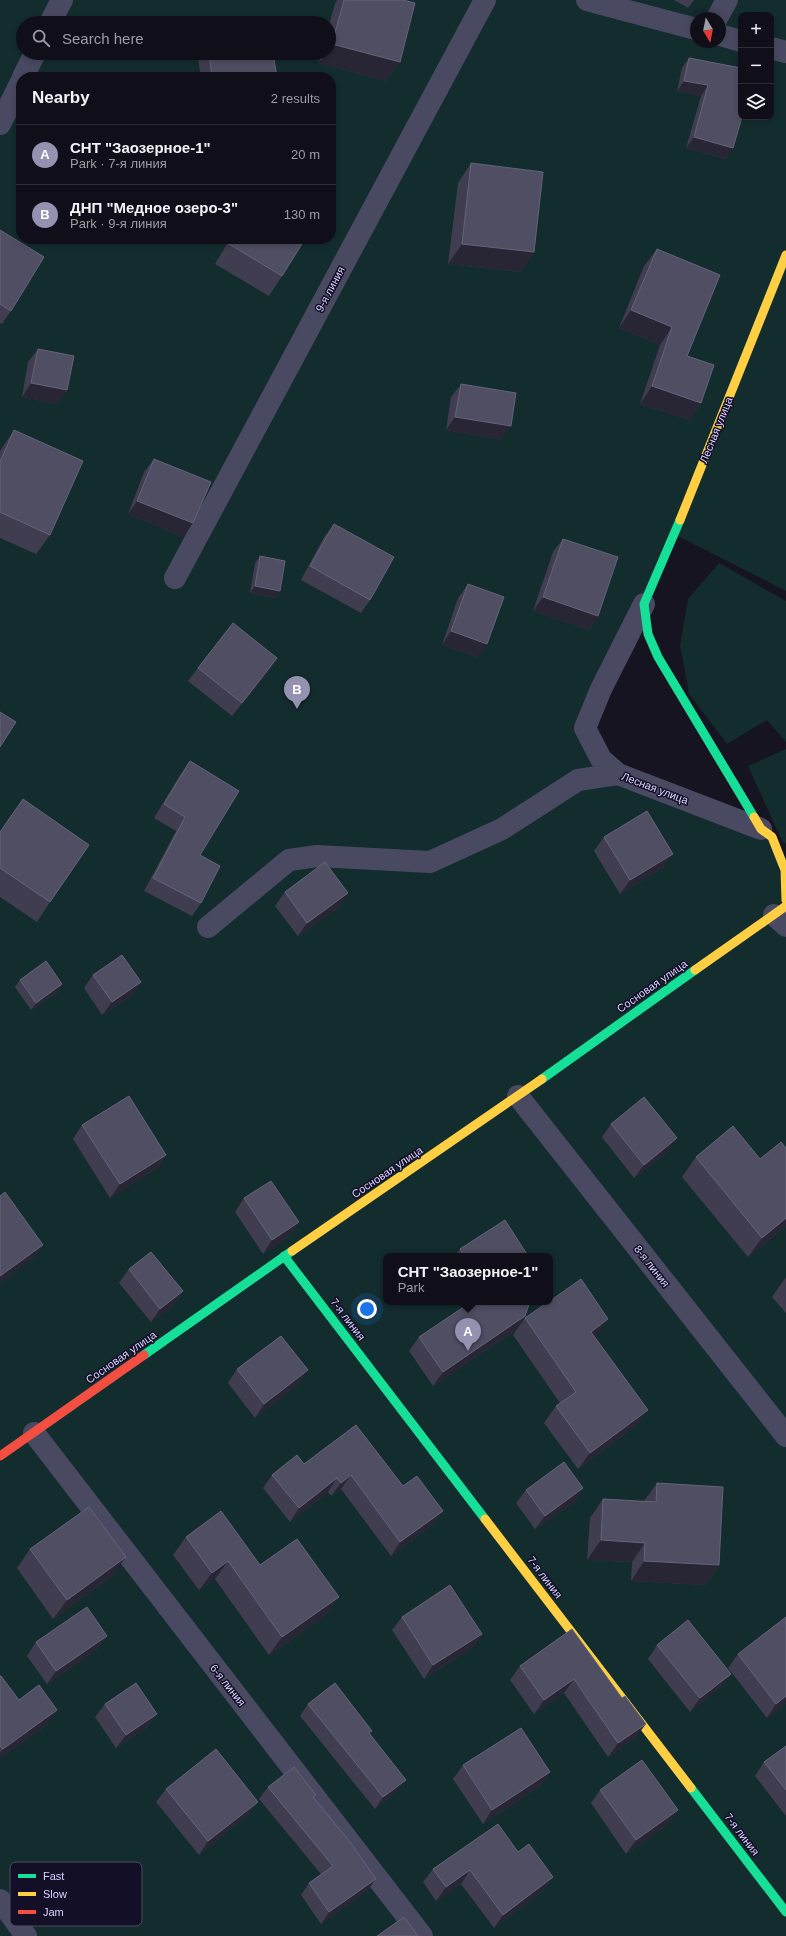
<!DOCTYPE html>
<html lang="en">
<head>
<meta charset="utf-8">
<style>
	:root { --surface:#100f19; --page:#191822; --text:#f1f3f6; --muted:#9c9ca2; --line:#302f38; --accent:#9591b1 }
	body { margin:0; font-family:Helvetica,sans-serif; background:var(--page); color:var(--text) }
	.controls { position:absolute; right:12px; top:12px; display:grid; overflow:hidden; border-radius:8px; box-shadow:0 2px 6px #0003 }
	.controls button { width:36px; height:36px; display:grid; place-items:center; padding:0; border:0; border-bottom:1px solid var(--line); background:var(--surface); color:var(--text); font:20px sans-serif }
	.compass { position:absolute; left:690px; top:12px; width:36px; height:36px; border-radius:50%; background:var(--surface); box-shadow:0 2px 6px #0003; rotate:170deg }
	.you { position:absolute; left:367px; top:1309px; width:14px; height:14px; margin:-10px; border:3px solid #fff; border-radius:50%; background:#1a73e8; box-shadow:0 0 0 6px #1a73e833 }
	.badge { display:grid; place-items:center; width:26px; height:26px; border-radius:50%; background:var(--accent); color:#fff; font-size:13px; font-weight:700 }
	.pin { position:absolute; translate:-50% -33px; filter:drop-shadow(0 1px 2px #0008) }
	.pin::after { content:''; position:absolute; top:21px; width:14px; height:12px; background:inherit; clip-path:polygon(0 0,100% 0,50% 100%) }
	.popup { position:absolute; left:383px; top:1253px; width:170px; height:52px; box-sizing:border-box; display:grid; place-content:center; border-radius:8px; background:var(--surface); filter:drop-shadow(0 1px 3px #0005); font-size:13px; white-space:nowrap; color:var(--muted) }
	.popup b { font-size:15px; color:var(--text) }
	.popup::after { content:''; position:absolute; left:50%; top:100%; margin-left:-8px; border:8px solid transparent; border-top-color:var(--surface) }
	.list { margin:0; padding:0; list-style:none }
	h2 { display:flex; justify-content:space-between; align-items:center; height:52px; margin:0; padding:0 16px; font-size:17px }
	h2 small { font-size:13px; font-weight:400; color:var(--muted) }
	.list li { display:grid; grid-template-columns:26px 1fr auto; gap:12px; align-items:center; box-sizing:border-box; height:60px; padding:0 16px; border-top:1px solid var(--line) }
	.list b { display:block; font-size:15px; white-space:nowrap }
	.list p { margin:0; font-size:13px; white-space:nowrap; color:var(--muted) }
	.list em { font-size:13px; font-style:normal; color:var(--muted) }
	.icon { flex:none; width:22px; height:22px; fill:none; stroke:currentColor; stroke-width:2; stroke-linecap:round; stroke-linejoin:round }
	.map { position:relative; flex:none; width:786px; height:1936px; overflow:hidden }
	.search { position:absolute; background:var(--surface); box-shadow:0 2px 6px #0003; left:16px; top:16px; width:320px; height:44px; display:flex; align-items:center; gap:10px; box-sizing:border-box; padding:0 14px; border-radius:22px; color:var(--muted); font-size:15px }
	.panel { position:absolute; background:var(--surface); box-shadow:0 2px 6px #0003; left:16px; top:72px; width:320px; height:172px; border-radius:16px }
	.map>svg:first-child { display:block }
	.green { fill:#132c2d; fill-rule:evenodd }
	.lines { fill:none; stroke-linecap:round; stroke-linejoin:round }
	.street { stroke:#4a4962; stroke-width:22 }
	.fast { stroke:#16e098; stroke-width:9 }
	.slow { stroke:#ffcf43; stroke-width:9 }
	.jam { stroke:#f24e42; stroke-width:9 }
	.wall { fill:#403d50 }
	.shaded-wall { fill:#282635 }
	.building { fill:#504e63; stroke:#66637b }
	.labels { text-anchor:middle; stroke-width:3; stroke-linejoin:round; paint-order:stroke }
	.street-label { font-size:11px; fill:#d9d4ff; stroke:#130f26 }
	.key { fill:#130f26; stroke:#4e4a67; stroke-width:1 }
	.key-label { font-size:11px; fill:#d9d4ff }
</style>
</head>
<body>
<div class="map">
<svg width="786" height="1936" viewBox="0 0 786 1936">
	<rect width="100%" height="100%" fill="#161421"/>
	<g class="green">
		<path d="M0,0H786V591L674,534L585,728L601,759L772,837L786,900V1936H0ZM741,15H771V117H741ZM696,18H720V42H696ZM23,23H329V53H23ZM21,77H331V239H21ZM386,1256H550V1302H386Z"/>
		<polygon points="719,563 786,601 786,742 767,720 727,744 689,694 680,645 688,599"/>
		<polygon points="786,749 786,844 782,841 748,766"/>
	</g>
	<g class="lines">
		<g class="street">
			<polyline points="587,0 696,29"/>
			<polyline points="717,18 727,0"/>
			<polyline points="50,23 62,0"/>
			<polyline points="720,35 741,41"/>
			<polyline points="771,48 786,52"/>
			<polyline points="23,77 35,53"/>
			<polyline points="0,124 21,82"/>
			<polyline points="175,578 485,0"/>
			<polyline points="644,604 601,689 585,728 601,759 618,774 761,829"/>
			<polyline points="774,915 786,926"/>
			<polyline points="208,927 289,860 317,856 430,862 502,829 578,780 618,774"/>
			<polyline points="518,1096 786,1436"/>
			<polyline points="34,1433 422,1936"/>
			<polyline points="0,1900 26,1936"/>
		</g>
		<g class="fast">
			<polyline points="680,520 644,604 648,634 658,657 754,817"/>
			<polyline points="542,1079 695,970"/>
			<polyline points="284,1256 485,1519"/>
			<polyline points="144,1355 292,1251"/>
			<polyline points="691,1788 786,1912"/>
		</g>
		<g class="slow">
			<polyline points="680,520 786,255"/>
			<polyline points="754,817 761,829 772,837 785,870 786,900"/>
			<polyline points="695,970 786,906"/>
			<polyline points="292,1251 542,1079"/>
			<polyline points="485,1519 691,1788"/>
		</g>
		<polyline class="jam" points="0,1456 144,1355"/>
	</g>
	<g class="wall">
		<polygon points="337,0 403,0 386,81 319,63 321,53 329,53 329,25 335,4"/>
		<polygon points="674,0 694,0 688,8"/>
		<polygon points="197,53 273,53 277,77 201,77"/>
		<polygon points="689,58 741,68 726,159 686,148 701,96 677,91 682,68"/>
		<polygon points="471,163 534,252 520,272 448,264 458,183"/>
		<polygon points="0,230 11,311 2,324 0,323"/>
		<polygon points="230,239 305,239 282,276 269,296 215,264"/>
		<polygon points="657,249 701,403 689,420 640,404 660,345 619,328 644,266"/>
		<polygon points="38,349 58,404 22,397 28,362"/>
		<polygon points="461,384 501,440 446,430 451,397"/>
		<polygon points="14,430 50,535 36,554 0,538 0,451"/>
		<polygon points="154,459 183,537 128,514 144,472"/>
		<polygon points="334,524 370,600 361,613 301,580 324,537"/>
		<polygon points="563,539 598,616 589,630 533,611 553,552"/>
		<polygon points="260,556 280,591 275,598 250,593 255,563"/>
		<polygon points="468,584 478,657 442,645 458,598"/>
		<polygon points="277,658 268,672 232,716 188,681 198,668"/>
		<polygon points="190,761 201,903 192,916 144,891 176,831 154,818 180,775"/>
		<polygon points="0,832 50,902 37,922 0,897"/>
		<polygon points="604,837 664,867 620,894 594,851"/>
		<polygon points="285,892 339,907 298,936 275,906"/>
		<polygon points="93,975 141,982 131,996 102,1015 84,988"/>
		<polygon points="20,980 62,984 58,992 31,1010 15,987"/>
		<polygon points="611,1124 668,1152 634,1178 602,1137"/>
		<polygon points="82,1125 166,1155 157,1168 110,1198 73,1139"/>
		<polygon points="696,1157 760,1159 786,1226 748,1257 682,1177"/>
		<polygon points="244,1198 299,1222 289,1236 263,1254 235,1212"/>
		<polygon points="460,1249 528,1256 455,1256"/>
		<polygon points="129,1269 183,1291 173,1305 151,1322 119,1283"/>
		<polygon points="786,1277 786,1313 772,1297"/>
		<polygon points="525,1316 516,1330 433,1386 409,1351 419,1337"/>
		<polygon points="525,1318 597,1336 595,1337 636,1426 578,1469 544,1423 556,1406 560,1403 513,1335"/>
		<polygon points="237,1369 298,1384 255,1418 228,1383"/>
		<polygon points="304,1464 403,1486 443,1511 433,1524 391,1556 341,1489 331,1496 328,1492 290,1522 263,1488 272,1475"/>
		<polygon points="657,1483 719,1565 706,1585 631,1581 632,1562 587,1560 590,1518 603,1499 644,1501"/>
		<polygon points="583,1488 574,1502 535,1529 516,1503 526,1490"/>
		<polygon points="186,1537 260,1565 326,1615 269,1655 215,1579 199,1590 173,1555"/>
		<polygon points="30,1549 112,1576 53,1619 17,1568"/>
		<polygon points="402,1617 482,1634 473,1647 424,1679 392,1630"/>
		<polygon points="572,1629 636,1737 608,1757 564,1693 534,1714 510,1680 520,1666"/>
		<polygon points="107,1636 97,1649 47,1684 27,1656 36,1642"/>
		<polygon points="657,1645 731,1674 721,1687 690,1712 648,1659"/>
		<polygon points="738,1654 786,1703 767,1718 728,1668"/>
		<polygon points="0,1676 19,1700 48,1724 0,1758"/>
		<polygon points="105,1704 157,1714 147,1727 116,1748 95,1717"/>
		<polygon points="308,1704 370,1734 397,1791 375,1809 300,1716"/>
		<polygon points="786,1746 786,1816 755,1776 764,1762"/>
		<polygon points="463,1765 550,1772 540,1786 483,1824 453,1779"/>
		<polygon points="268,1787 316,1795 314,1798 376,1879 367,1891 321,1924 301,1895 309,1883 321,1874 259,1799"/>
		<polygon points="166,1789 258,1802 248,1815 199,1855 156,1802"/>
		<polygon points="600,1790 668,1824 626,1854 591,1803"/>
		<polygon points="518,1852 553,1877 544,1890 494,1928 461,1884 436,1901 423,1882 433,1869"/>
	</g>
	<g class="shaded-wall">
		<polygon points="332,44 400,62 386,81 319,63 326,53 329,53 329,49"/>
		<polygon points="684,81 708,85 701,96 677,91"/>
		<polygon points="694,137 733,148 726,159 686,148"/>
		<polygon points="462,244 534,252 520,272 448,264"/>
		<polygon points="631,310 672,327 660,345 619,328"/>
		<polygon points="31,383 67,390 58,404 22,397"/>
		<polygon points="652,386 701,403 689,420 640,404"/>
		<polygon points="455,417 511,426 501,440 446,430"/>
		<polygon points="137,501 193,523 183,537 128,514"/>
		<polygon points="255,586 280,591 275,598 250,593"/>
		<polygon points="543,597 598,616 589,630 533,611"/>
		<polygon points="451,631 487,644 478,657 442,645"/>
		<polygon points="277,658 268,672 232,716 242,703"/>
		<polygon points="673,854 664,867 620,894 630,880"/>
		<polygon points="348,893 339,907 298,936 307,923"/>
		<polygon points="141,982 131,996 102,1015 112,1002"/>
		<polygon points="62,984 58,992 31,1010 36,1003"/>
		<polygon points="677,1138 668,1152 634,1178 644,1165"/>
		<polygon points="166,1155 157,1168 110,1198 120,1184"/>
		<polygon points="786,1218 786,1226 748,1257 762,1238"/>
		<polygon points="299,1222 289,1236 263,1254 272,1240"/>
		<polygon points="43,1245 34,1258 0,1283 0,1276"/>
		<polygon points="183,1291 173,1305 151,1322 160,1309"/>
		<polygon points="525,1316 516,1330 433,1386 443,1372"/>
		<polygon points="608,1319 597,1336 579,1348 591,1332"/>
		<polygon points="308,1370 298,1384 255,1418 264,1404"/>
		<polygon points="648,1410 636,1426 578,1469 590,1453"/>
		<polygon points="351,1475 341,1489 331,1496 341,1483"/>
		<polygon points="337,1478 328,1492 290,1522 299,1508"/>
		<polygon points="583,1488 574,1502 535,1529 545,1516"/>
		<polygon points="443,1511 433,1524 391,1556 400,1542"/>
		<polygon points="601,1540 645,1543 632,1562 587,1560"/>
		<polygon points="126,1557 112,1576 53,1619 67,1600"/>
		<polygon points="228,1561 215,1579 199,1590 212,1573"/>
		<polygon points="644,1561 719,1565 706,1585 631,1581"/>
		<polygon points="339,1597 326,1615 269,1655 282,1637"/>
		<polygon points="482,1634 473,1647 424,1679 433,1665"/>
		<polygon points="107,1636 97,1649 47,1684 56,1671"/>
		<polygon points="731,1674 721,1687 690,1712 700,1698"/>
		<polygon points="574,1679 564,1693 534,1714 544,1700"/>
		<polygon points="786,1696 786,1703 767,1718 776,1704"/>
		<polygon points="57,1710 48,1724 0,1758 0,1753 3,1749"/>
		<polygon points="157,1714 147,1727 116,1748 126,1735"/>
		<polygon points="646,1724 636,1737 608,1757 618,1743"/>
		<polygon points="550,1772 540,1786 483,1824 492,1810"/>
		<polygon points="406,1780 397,1791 375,1809 383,1797"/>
		<polygon points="258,1802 248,1815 199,1855 208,1841"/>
		<polygon points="678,1810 668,1824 626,1854 636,1840"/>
		<polygon points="470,1870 461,1884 436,1901 446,1887"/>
		<polygon points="553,1877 544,1890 494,1928 503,1915"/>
		<polygon points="376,1879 367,1891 321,1924 329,1912"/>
	</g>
	<g class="building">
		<polygon points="344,0 403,0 415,3 400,62 332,44"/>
		<polygon points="209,53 273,53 277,77 212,77"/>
		<polygon points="689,58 741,68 741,117 742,117 733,148 694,137 708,85 684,81"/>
		<polygon points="471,163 543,172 534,252 462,244"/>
		<polygon points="0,230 44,257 11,311 0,304"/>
		<polygon points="232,239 305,239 282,276 229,244"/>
		<polygon points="657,249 720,275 687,356 714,365 701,403 652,386 672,327 631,310"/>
		<polygon points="38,349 74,356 67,390 31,383"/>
		<polygon points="461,384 516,393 511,426 455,417"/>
		<polygon points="14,430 83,461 50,535 0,512 0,462"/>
		<polygon points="154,459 211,482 193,523 137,501"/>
		<polygon points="334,524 394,557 370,600 310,566"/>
		<polygon points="563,539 618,557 598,616 543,597"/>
		<polygon points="260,556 285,561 280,591 255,586"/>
		<polygon points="468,584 504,597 487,644 451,631"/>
		<polygon points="233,623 277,658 242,703 198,668"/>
		<polygon points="0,712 16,722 0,747"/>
		<polygon points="190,761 239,791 200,855 220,866 201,903 153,878 185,817 164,804"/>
		<polygon points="23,799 89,845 50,902 0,868 0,832"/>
		<polygon points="647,811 673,854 630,880 604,837"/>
		<polygon points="325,862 348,893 307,923 285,892"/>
		<polygon points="122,955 141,982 112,1002 93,975"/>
		<polygon points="46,961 62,984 36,1003 20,980"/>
		<polygon points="129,1096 166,1155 120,1184 82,1125"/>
		<polygon points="644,1097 677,1138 644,1165 611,1124"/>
		<polygon points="733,1126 760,1159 781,1142 786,1148 786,1218 762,1238 696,1157"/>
		<polygon points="271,1181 299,1222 272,1240 244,1198"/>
		<polygon points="5,1192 43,1245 0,1276 0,1196"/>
		<polygon points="505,1220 528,1256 464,1256 460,1249"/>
		<polygon points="151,1252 183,1291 160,1309 129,1269"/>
		<polygon points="581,1279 608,1319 591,1332 648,1410 590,1453 556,1406 576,1392 525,1318 548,1302 550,1302 550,1301"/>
		<polygon points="471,1302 530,1302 525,1316 443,1372 419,1337"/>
		<polygon points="281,1336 308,1370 264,1404 237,1369"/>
		<polygon points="356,1425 403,1486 417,1476 443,1511 400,1542 351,1475 341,1483 337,1478 299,1508 272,1475 297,1455 304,1464"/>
		<polygon points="564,1462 583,1488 545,1516 526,1490"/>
		<polygon points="657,1483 723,1487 719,1565 644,1561 645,1543 601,1540 603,1499 656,1502"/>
		<polygon points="89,1507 126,1557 67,1600 30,1549"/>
		<polygon points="221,1511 260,1565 297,1539 339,1597 282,1637 228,1561 212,1573 186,1537"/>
		<polygon points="450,1585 482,1634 433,1665 402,1617"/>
		<polygon points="87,1607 107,1636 56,1671 36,1642"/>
		<polygon points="786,1617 786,1696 776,1704 738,1654"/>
		<polygon points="688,1620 731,1674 700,1698 657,1645"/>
		<polygon points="572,1629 622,1698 625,1696 646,1724 618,1743 574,1679 544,1700 520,1666"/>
		<polygon points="0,1676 1,1676 19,1700 39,1685 57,1710 3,1749 0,1746"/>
		<polygon points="136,1683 157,1714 126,1735 105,1704"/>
		<polygon points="335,1683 372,1731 369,1733 406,1780 383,1797 308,1704"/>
		<polygon points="521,1728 550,1772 492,1810 463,1765"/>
		<polygon points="786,1746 786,1790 764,1762"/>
		<polygon points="216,1749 258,1802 208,1841 166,1789"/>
		<polygon points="642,1760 678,1810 636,1840 600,1790"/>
		<polygon points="294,1767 316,1795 313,1797 350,1842 376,1879 329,1912 309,1883 333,1866 268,1787"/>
		<polygon points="498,1824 518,1852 529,1844 553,1877 503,1915 470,1870 446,1887 433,1869"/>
		<polygon points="404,1917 418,1936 377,1936"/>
	</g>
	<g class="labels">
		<g class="street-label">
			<text transform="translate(330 289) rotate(-62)" y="4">9-я линия</text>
			<text transform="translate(716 430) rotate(-68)" y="4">Лесная улица</text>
			<text transform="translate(655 788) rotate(21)" y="4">Лесная улица</text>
			<text transform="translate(652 986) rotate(-35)" y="4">Сосновая улица</text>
			<text transform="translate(387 1172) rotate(-34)" y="4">Сосновая улица</text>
			<text transform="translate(652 1266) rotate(52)" y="4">8-я линия</text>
			<text transform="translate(348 1319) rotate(53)" y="4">7-я линия</text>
			<text transform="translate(121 1357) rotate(-35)" y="4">Сосновая улица</text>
			<text transform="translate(545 1577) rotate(53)" y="4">7-я линия</text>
			<text transform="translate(228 1685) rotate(52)" y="4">6-я линия</text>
			<text transform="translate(742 1834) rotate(53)" y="4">7-я линия</text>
		</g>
	</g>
	<rect x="10" y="1862" width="132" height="64" rx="6" class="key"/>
	<rect x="18" y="1874" width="18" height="4" fill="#16e098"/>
	<rect x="18" y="1892" width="18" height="4" fill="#ffcf43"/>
	<rect x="18" y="1910" width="18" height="4" fill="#f24e42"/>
	<g class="key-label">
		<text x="43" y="1880">Fast</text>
		<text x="43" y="1898">Slow</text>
		<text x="43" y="1916">Jam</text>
	</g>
</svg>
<div class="controls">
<button>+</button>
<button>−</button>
<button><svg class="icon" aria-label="layers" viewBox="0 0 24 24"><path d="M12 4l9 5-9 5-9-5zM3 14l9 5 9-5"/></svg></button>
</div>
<svg class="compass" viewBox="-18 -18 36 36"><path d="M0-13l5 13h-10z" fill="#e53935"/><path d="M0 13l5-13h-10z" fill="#9c9ca2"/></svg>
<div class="you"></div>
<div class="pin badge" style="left:468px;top:1351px">A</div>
<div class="popup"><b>СНТ &quot;Заозерное-1&quot;</b>Park</div>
<div class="pin badge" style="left:297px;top:709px">B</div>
<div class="search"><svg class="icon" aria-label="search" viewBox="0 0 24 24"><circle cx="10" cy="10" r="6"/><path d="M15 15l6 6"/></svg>Search here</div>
<section class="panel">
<h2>Nearby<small>2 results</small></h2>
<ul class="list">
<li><span class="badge">A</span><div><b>СНТ &quot;Заозерное-1&quot;</b><p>Park · 7-я линия</p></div><em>20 m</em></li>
<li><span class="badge">B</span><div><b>ДНП &quot;Медное озеро-3&quot;</b><p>Park · 9-я линия</p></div><em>130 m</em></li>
</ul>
</section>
</div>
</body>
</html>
